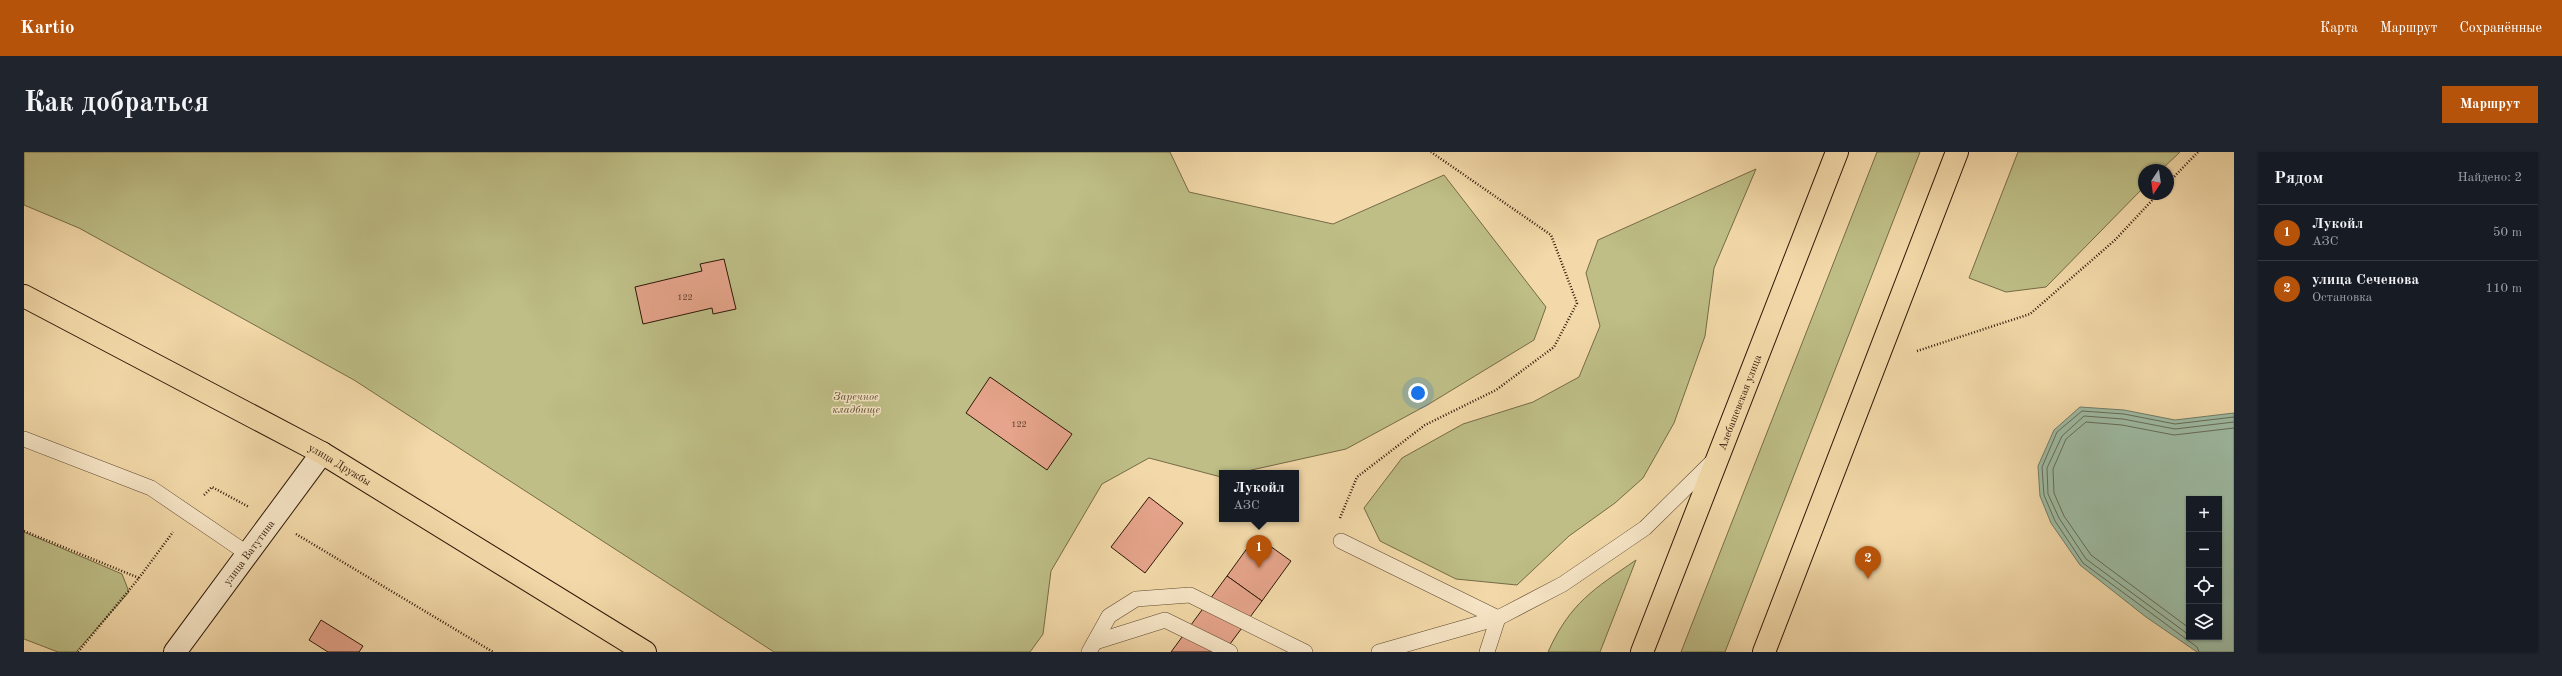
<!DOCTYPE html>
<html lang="ru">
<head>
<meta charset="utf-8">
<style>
	:root { --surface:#171b24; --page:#20242c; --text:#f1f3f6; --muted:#9ea1a6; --line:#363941; --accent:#b45309 }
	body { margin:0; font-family:"Old Standard TT",serif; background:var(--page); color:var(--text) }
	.controls { position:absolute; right:12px; bottom:12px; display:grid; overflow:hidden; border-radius:0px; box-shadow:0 1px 3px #0004 }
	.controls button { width:36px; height:36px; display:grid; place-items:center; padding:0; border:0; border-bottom:1px solid var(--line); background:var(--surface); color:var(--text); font:20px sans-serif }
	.compass { position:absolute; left:2114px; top:12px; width:36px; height:36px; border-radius:50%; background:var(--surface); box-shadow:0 1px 3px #0004; rotate:193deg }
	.you { position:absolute; left:1394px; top:241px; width:14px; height:14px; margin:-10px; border:3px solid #fff; border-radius:50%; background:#1a73e8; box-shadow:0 0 0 6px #1a73e833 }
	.badge { display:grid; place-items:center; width:26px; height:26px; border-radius:50%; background:var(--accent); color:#fff; font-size:13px; font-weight:700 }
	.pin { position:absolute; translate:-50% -33px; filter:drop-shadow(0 1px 2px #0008) }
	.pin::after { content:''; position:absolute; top:21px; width:14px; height:12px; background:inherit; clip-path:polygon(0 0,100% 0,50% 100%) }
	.popup { position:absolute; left:1195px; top:318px; width:80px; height:52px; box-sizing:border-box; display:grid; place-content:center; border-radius:0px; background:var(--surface); filter:drop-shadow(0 1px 3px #0005); font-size:13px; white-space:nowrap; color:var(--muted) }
	.popup b { font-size:15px; color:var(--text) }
	.popup::after { content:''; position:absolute; left:50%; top:100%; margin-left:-8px; border:8px solid transparent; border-top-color:var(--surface) }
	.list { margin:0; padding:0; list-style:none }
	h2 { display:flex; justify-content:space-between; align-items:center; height:52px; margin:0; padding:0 16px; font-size:17px }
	h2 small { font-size:13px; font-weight:400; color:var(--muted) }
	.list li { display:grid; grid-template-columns:26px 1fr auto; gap:12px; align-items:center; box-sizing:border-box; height:56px; padding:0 16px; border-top:1px solid var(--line) }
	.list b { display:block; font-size:15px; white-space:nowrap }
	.list p { margin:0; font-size:13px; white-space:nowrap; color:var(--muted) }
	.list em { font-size:13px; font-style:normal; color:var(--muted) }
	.icon { flex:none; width:22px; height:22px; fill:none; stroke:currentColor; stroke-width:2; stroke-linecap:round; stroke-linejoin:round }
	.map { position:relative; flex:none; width:2210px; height:500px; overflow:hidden; border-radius:0px }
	header { display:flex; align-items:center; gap:24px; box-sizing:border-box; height:56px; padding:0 20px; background:var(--accent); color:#fff }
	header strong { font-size:19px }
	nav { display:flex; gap:22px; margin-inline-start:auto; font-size:14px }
	.intro { display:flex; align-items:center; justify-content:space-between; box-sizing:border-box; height:96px; padding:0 24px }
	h1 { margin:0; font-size:28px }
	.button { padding:10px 18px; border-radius:0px; background:var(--accent); color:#fff; font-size:14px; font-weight:700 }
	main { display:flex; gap:24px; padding:0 24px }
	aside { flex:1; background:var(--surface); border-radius:0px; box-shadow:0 1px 3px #0004 }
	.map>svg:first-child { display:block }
	.green { fill:#bebe86; stroke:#766b47 }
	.water { fill:#9dbba3; stroke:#717a65; fill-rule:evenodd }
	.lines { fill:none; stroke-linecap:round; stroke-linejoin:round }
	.shore { stroke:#666a56; stroke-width:1 }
	.building { fill:#e5a48b; stroke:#2e1808 }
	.service-casing { stroke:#5f4830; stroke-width:16 }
	.secondary-casing { stroke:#2e1808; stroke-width:24 }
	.primary-casing { stroke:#2e1808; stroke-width:24 }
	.path { stroke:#2e1808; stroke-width:2.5; stroke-dasharray:1 2; stroke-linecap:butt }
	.service { stroke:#f7e6c7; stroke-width:15 }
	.secondary { stroke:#f7e6c7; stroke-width:22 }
	.primary { stroke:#f3d9a9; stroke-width:22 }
	.labels { text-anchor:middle; stroke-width:3; stroke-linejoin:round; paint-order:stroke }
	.number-label { font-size:9px; fill:#5c3b29 }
	.park-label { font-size:11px; font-style:italic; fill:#594a2e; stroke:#f7e6c7 }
	.street-label { font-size:11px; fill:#2e1808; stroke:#f7e6c7 }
</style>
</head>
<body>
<header>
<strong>Kartio</strong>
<nav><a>Карта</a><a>Маршрут</a><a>Сохранённые</a></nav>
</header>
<div class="intro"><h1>Как добраться</h1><a class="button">Маршрут</a></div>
<main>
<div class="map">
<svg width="2210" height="500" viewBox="0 0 2210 500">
	<rect width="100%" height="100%" fill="#f3d9a9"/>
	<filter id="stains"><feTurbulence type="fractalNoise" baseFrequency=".005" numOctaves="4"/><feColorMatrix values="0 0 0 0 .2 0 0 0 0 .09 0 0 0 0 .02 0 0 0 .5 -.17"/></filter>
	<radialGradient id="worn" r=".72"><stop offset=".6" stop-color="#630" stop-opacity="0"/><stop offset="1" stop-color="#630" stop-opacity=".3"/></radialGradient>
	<g class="green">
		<polygon points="0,0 1146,0 1165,40 1309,72 1420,23 1522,155 1510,188 1405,252 1322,297 1214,321 1198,321 1197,325 1125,306 1078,332 1027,419 1019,482 1006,500 750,500 330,228 55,76 0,53"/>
		<polygon points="1853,0 1896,0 1701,500 1657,500"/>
		<polygon points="1994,0 2156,0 2137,18 2120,18 2120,35 2022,135 1982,140 1945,126"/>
		<polygon points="1732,17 1690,116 1681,184 1650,271 1619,326 1591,351 1545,384 1493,433 1432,427 1356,389 1340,356 1378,306 1439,272 1509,250 1555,225 1576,174 1562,121 1574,88"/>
		<polygon points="0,380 98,422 105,440 52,500 34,500 0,487"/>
		<path d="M1612,408L1576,500H1524C1546,451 1570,437 1612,408Z"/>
	</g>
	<path class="water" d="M2056,255L2100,258L2151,268L2210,261V500H2173L2122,465L2056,413L2027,371L2016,344L2014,314L2030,278ZM2165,347H2195V485H2165Z"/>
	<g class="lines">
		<g class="shore">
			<polyline points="2165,476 2067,403 2040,364 2030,341 2029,317 2042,287 2062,270 2098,273 2150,283 2210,276"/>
			<polyline points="2165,483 2062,407 2035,366 2024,342 2023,316 2038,284 2060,264 2099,267 2151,277 2210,270"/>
			<polyline points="2175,500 2173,495 2059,411 2031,369 2020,343 2018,315 2033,280 2058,259 2100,262 2151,272 2210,265"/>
		</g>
	</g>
	<g class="building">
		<polygon points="700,107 712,157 689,162 688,156 619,172 611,135 678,119 676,112"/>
		<polygon points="966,225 1048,282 1023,318 942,261"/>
		<polygon points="1125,345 1159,371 1121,421 1087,395"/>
		<polygon points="1232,384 1267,409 1238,449 1203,424"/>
		<polygon points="1203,424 1238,449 1200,500 1147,500"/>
		<polygon points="297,468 339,494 335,500 304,500 285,488"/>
	</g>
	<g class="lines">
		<g class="service-casing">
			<g id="service">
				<polyline points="0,287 127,336 224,402"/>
				<polyline points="1317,389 1474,466 1463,500"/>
				<polyline points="1071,490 1141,468 1206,500"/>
				<polyline points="1065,500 1085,464 1112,447 1166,443 1281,500"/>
				<polyline points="1355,500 1474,466 1539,432 1621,376 1690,308"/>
			</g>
		</g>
		<g class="secondary-casing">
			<g id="secondary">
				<path id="s1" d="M151,500L298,301"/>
			</g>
		</g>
		<g class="primary-casing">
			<g id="primary">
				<path id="s2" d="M0,144L298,301L621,500"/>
				<path id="s3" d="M1618,500L1813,0"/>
				<polyline points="1740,500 1933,0"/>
			</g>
		</g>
		<g class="path">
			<polyline points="2144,31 2174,0"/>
			<polyline points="1893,199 2006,162 2091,88 2134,42"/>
			<polyline points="180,343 188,335 225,355"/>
			<polyline points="1316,366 1333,325 1401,273 1472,238 1530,195 1553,151 1527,83 1407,0"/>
			<polyline points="0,379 115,426 54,500"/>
			<polyline points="272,382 469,500"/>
			<polyline points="115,426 149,380"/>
		</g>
		<use href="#service" class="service"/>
		<use href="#secondary" class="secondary"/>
		<use href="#primary" class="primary"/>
	</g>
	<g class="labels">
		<g class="number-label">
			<text x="661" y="148">122</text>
			<text x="995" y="275">122</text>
		</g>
		<g class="park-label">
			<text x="832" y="248">Заречное<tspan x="832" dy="13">кладбище</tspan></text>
		</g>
		<g class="street-label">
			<text dy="4" stroke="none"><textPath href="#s3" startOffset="268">Алебашевская улица</textPath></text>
			<text dy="4" stroke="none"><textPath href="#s2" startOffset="358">улица Дружбы</textPath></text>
			<text dy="4" stroke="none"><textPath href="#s1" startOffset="124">улица Ватутина</textPath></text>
		</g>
	</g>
	<rect width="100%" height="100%" filter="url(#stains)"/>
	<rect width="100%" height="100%" fill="url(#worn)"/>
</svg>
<div class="controls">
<button>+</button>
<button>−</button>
<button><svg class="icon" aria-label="locate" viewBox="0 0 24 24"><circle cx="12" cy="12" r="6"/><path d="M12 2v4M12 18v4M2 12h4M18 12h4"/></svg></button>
<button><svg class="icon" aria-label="layers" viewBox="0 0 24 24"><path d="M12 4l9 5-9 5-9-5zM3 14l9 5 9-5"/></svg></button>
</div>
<svg class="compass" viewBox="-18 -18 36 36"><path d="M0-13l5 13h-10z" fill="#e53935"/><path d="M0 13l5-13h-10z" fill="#9ea1a6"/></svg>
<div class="you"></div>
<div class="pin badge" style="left:1235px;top:416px">1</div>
<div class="popup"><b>Лукойл</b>АЗС</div>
<div class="pin badge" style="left:1844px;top:427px">2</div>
</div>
<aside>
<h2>Рядом<small>Найдено: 2</small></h2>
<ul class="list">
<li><span class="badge">1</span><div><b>Лукойл</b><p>АЗС</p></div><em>50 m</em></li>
<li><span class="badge">2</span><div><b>улица Сеченова</b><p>Остановка</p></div><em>110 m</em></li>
</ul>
</aside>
</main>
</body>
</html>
